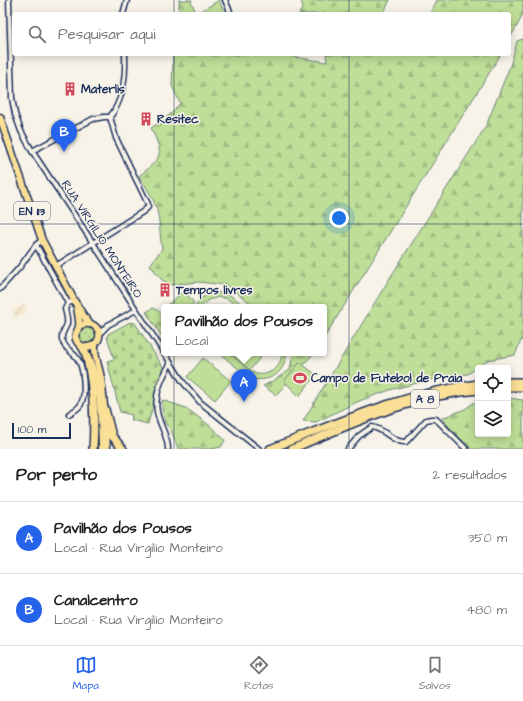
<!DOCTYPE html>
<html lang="pt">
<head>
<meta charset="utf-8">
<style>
	:root { --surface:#fff; --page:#f6f6f6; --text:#222; --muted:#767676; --line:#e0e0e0; --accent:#2563eb }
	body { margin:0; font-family:"Architects Daughter",sans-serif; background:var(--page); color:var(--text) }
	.controls { position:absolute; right:12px; bottom:12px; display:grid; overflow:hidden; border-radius:4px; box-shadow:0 2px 10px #0003 }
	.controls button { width:36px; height:36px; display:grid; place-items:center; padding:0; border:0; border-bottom:1px solid var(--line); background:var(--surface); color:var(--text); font:20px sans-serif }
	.scale { position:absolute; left:12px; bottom:10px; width:59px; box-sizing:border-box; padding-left:4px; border:2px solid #1b2f5e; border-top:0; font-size:11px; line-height:14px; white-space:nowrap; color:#1b2f5e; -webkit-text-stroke:3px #f7f3e8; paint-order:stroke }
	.you { position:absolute; left:339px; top:218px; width:14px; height:14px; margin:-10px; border:3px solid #fff; border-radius:50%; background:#1a73e8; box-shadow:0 0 0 6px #1a73e833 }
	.badge { display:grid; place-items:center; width:26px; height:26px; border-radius:50%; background:var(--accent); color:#fff; font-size:13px; font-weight:700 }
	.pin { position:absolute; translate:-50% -33px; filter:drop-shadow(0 1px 2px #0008) }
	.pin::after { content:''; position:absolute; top:21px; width:14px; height:12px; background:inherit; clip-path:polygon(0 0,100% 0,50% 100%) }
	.popup { position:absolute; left:161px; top:304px; width:166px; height:52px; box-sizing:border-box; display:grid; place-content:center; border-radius:4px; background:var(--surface); filter:drop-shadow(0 1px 3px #0005); font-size:13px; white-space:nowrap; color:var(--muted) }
	.popup b { font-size:15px; color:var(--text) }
	.popup::after { content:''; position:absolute; left:50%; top:100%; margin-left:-8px; border:8px solid transparent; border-top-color:var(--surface) }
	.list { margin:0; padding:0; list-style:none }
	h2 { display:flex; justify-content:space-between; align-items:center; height:52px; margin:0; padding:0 16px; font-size:17px }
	h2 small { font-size:13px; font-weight:400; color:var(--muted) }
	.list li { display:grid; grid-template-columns:26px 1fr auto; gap:12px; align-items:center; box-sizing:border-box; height:72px; padding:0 16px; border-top:1px solid var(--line) }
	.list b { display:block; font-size:15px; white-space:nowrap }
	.list p { margin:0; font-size:13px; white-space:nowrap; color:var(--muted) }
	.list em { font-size:13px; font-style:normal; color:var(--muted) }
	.icon { flex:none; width:22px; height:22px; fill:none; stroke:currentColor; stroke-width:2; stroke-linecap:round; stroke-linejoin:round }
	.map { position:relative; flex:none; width:523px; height:449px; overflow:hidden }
	.search { position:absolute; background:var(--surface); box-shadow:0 2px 10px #0003; left:12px; right:12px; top:12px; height:44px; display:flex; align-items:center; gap:10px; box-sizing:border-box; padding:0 14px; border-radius:4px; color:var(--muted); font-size:15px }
	.sheet { height:196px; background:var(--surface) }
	nav { display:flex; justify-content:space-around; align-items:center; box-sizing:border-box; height:56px; border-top:1px solid var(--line); background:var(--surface); font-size:11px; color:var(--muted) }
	nav a { display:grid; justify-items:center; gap:2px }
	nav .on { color:var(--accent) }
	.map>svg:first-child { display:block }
	.industrial { fill:url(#industrial-furrows) }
	.grass { fill:url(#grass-dots); stroke:#6d867a }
	.forest { fill:url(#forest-firs); stroke:#6d867a }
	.cemetery { fill:url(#cemetery-stones); stroke:#6d867a }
	.pitch { fill:#bfde97; stroke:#6d867a }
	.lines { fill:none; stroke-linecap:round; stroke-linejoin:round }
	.street-casing { stroke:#1b2f5e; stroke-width:7 }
	.primary-casing { stroke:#1b2f5e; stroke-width:9 }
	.highway-casing { stroke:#1b2f5e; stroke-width:10 }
	.street { stroke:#f7f3e8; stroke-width:4 }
	.primary { stroke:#fadf96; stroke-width:6 }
	.highway { stroke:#fadf96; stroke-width:7 }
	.grid { fill:none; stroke:#1b2f5e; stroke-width:1; stroke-opacity:0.55 }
	.labels { text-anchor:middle; stroke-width:3; stroke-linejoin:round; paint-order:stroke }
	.shield { fill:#f7f3e8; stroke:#5d6a87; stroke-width:1 }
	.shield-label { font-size:11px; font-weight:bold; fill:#1b2f5e }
	.poi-label { font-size:12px; font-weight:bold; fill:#1b2f5e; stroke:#f7f3e8; text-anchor:start }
	.street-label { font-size:12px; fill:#1b2f5e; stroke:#f7f3e8 }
</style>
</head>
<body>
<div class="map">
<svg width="523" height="449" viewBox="0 0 523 449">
	<defs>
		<pattern id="industrial-furrows" width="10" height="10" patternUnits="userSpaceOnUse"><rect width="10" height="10" fill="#f4e8d2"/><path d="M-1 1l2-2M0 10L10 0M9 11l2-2" fill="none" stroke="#d1c7b7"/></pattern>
		<pattern id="grass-dots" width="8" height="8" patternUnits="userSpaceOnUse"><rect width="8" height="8" fill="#bfde97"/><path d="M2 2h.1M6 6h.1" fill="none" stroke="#a4bf85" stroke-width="1.8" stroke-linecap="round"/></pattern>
		<pattern id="forest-firs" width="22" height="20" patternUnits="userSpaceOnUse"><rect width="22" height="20" fill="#bfde97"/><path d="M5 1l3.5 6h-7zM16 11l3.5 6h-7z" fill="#a4bf85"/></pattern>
		<pattern id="cemetery-stones" width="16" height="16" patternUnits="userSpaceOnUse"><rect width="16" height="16" fill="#bfde97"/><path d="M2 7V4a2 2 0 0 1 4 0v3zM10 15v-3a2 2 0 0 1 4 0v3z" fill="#a4bf85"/></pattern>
	</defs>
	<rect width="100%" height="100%" fill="#f7f3e8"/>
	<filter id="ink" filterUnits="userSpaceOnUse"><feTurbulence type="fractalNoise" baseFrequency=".025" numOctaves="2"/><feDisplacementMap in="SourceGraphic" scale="8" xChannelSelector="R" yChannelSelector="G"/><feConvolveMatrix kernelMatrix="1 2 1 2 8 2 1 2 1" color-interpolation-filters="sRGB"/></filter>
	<g filter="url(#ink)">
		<polygon class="industrial" points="24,304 27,311 16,318 12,311"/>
		<circle class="grass" cx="87" cy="336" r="9"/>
		<g class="forest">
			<polygon points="179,0 192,0 191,2 197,14 219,0 225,14 179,14"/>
			<polygon points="301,0 390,0 383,14 299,14 303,7"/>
			<polygon points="437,0 523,0 523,15 509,40 509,14 430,14"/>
			<polygon points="523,39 523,336 515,355 488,360 468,374 429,380 390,390 359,401 316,422 303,421 388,281 486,126 510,66 517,41"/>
			<path d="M172,54H287L294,57L327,62L326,54H501L324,338V307H256L226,285L198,282L171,285L162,280L150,265L162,249C160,238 160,226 158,215C156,201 146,187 139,176C163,156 164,156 151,128L172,113L180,103L172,86L173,60Z"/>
			<path d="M153,308C168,314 164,327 164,340L146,312Z"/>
			<polygon points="293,353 314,353 276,395 263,386 271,382 290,370"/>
			<polygon points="508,398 523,400 523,449 471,449 448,426 442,418 465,409 478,400 478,434 508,434"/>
			<polygon points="162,400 186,408 209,425 225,440 221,447 211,449 178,449 171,430 165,423 162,408"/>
		</g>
		<polygon class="cemetery" points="130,322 135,323 163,367 148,424 131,420 132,415 120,412 107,361 114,359 107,337 108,334"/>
		<g class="pitch">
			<polygon points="184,291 194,303 189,307 165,307"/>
			<polygon points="216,292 230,295 246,307 237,307 228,299 220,297 208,300 201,307 195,307 201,298"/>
			<path d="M219,353C222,353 226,352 228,353C244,360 251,383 272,371C279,367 281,361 282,353H287C284,374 271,382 251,379Z"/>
			<polygon points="229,353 264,353 250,370"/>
			<polygon points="203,358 231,381 215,400 187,377"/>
			<polygon points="300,362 316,375 299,396 284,381"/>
		</g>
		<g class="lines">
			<g class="street-casing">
				<g id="street">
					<polyline points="9,0 12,98 15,114 21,131 32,151 93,243 183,382 200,402 259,449"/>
					<polyline points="225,0 231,14"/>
					<polyline points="123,14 127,0"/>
					<path d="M110,117C124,99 126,76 125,54"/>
					<polyline points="32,151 93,119 104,117 110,117 116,138 148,204 148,207 144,211 56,266"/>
					<polyline points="36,245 68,303 75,301"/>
					<polyline points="0,289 19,268 36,245 42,240"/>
					<path d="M68,303L65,309C66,314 68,319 67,324C65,330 61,333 62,339C64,349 72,351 77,358C84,367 86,394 81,404C79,409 73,411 69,414"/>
					<polyline points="99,334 108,325 136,310"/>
					<path d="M168,449C168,438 162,429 159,419C152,401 161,379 170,364"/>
					<path d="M348,449L359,436L372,427C385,429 393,443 406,442L426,420L431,419H436L466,449"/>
				</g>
			</g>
			<g class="primary-casing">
				<g id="primary">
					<polyline points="0,117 42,240 76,304 89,324"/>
					<path d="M77,305C77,309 80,323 79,326C78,332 72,335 78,343C87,353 104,342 98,330C94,323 86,322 79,326"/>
					<path d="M95,344C94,357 99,366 101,378C104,401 106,425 107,449"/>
					<path d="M81,346C102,374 101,415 102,449"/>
				</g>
			</g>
			<g class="highway-casing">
				<g id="highway">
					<path d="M85,351C94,383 95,416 93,449"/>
					<polyline points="508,382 523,382"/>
					<polyline points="508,387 523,387"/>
					<polyline points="105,409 112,436 123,449"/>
					<path d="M270,449C340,422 403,393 478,384"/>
					<path d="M292,449C354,423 410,396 478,390"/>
				</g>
			</g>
			<use href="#street" class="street"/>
			<use href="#primary" class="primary"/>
			<use href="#highway" class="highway"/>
		</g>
	</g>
	<path class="grid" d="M174,0V14M349,0V14M174,54V449M349,54V449M0,224H523"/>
	<defs>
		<g id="building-bare" transform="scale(1.08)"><path d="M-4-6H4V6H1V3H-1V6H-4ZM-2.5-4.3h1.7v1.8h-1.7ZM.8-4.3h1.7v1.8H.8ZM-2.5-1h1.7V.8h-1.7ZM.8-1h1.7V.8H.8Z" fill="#d1495b" stroke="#f7f3e8" stroke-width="2.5" paint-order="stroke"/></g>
		<g id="stadium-bare" transform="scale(1.08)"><path d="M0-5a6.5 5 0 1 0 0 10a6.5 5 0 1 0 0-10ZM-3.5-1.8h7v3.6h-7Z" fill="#d1495b" stroke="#f7f3e8" stroke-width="2.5" paint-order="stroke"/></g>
	</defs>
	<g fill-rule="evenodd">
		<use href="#building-bare" x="70" y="89"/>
		<use href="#building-bare" x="146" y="119"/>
		<use href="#building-bare" x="165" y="290"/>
		<use href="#stadium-bare" x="300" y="378"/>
	</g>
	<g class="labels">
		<g class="shield">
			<rect x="14" y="202" width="36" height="18" rx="3"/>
			<rect x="411" y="390" width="28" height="18" rx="3"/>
		</g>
		<g class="shield-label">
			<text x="32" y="215">EN 113</text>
			<text x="425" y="403">A 8</text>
		</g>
		<g class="poi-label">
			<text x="81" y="93">Materlis</text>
			<text x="157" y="123">Resitec</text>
			<text x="176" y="294">Tempos livres</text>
			<text x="311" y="382">Campo de Futebol de Praia</text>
		</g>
		<g class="street-label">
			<text transform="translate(102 239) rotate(57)" y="4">RUA VIRGÍLIO MONTEIRO</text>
		</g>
	</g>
</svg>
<div class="controls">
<button><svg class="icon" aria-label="locate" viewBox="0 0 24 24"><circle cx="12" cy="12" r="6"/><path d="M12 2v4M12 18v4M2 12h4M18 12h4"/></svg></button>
<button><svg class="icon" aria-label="layers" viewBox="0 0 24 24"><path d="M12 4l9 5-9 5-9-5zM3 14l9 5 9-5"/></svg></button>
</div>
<div class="scale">100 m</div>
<div class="you"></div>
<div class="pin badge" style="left:244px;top:402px">A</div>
<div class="popup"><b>Pavilhão dos Pousos</b>Local</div>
<div class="pin badge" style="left:64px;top:152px">B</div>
<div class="search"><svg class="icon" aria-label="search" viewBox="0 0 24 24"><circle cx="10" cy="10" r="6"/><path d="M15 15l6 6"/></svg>Pesquisar aqui</div>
</div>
<section class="sheet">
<h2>Por perto<small>2 resultados</small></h2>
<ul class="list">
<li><span class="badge">A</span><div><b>Pavilhão dos Pousos</b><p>Local · Rua Virgílio Monteiro</p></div><em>350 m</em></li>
<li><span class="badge">B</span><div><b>Canalcentro</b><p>Local · Rua Virgílio Monteiro</p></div><em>480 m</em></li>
</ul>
</section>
<nav>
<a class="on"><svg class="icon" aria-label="map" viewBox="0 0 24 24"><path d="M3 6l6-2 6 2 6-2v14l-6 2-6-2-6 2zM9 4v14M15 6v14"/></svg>Mapa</a>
<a><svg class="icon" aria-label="directions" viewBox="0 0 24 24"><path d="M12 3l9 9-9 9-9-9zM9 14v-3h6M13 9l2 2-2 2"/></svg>Rotas</a>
<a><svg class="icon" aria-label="saved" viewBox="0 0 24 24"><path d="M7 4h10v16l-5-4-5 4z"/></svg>Salvos</a>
</nav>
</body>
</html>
